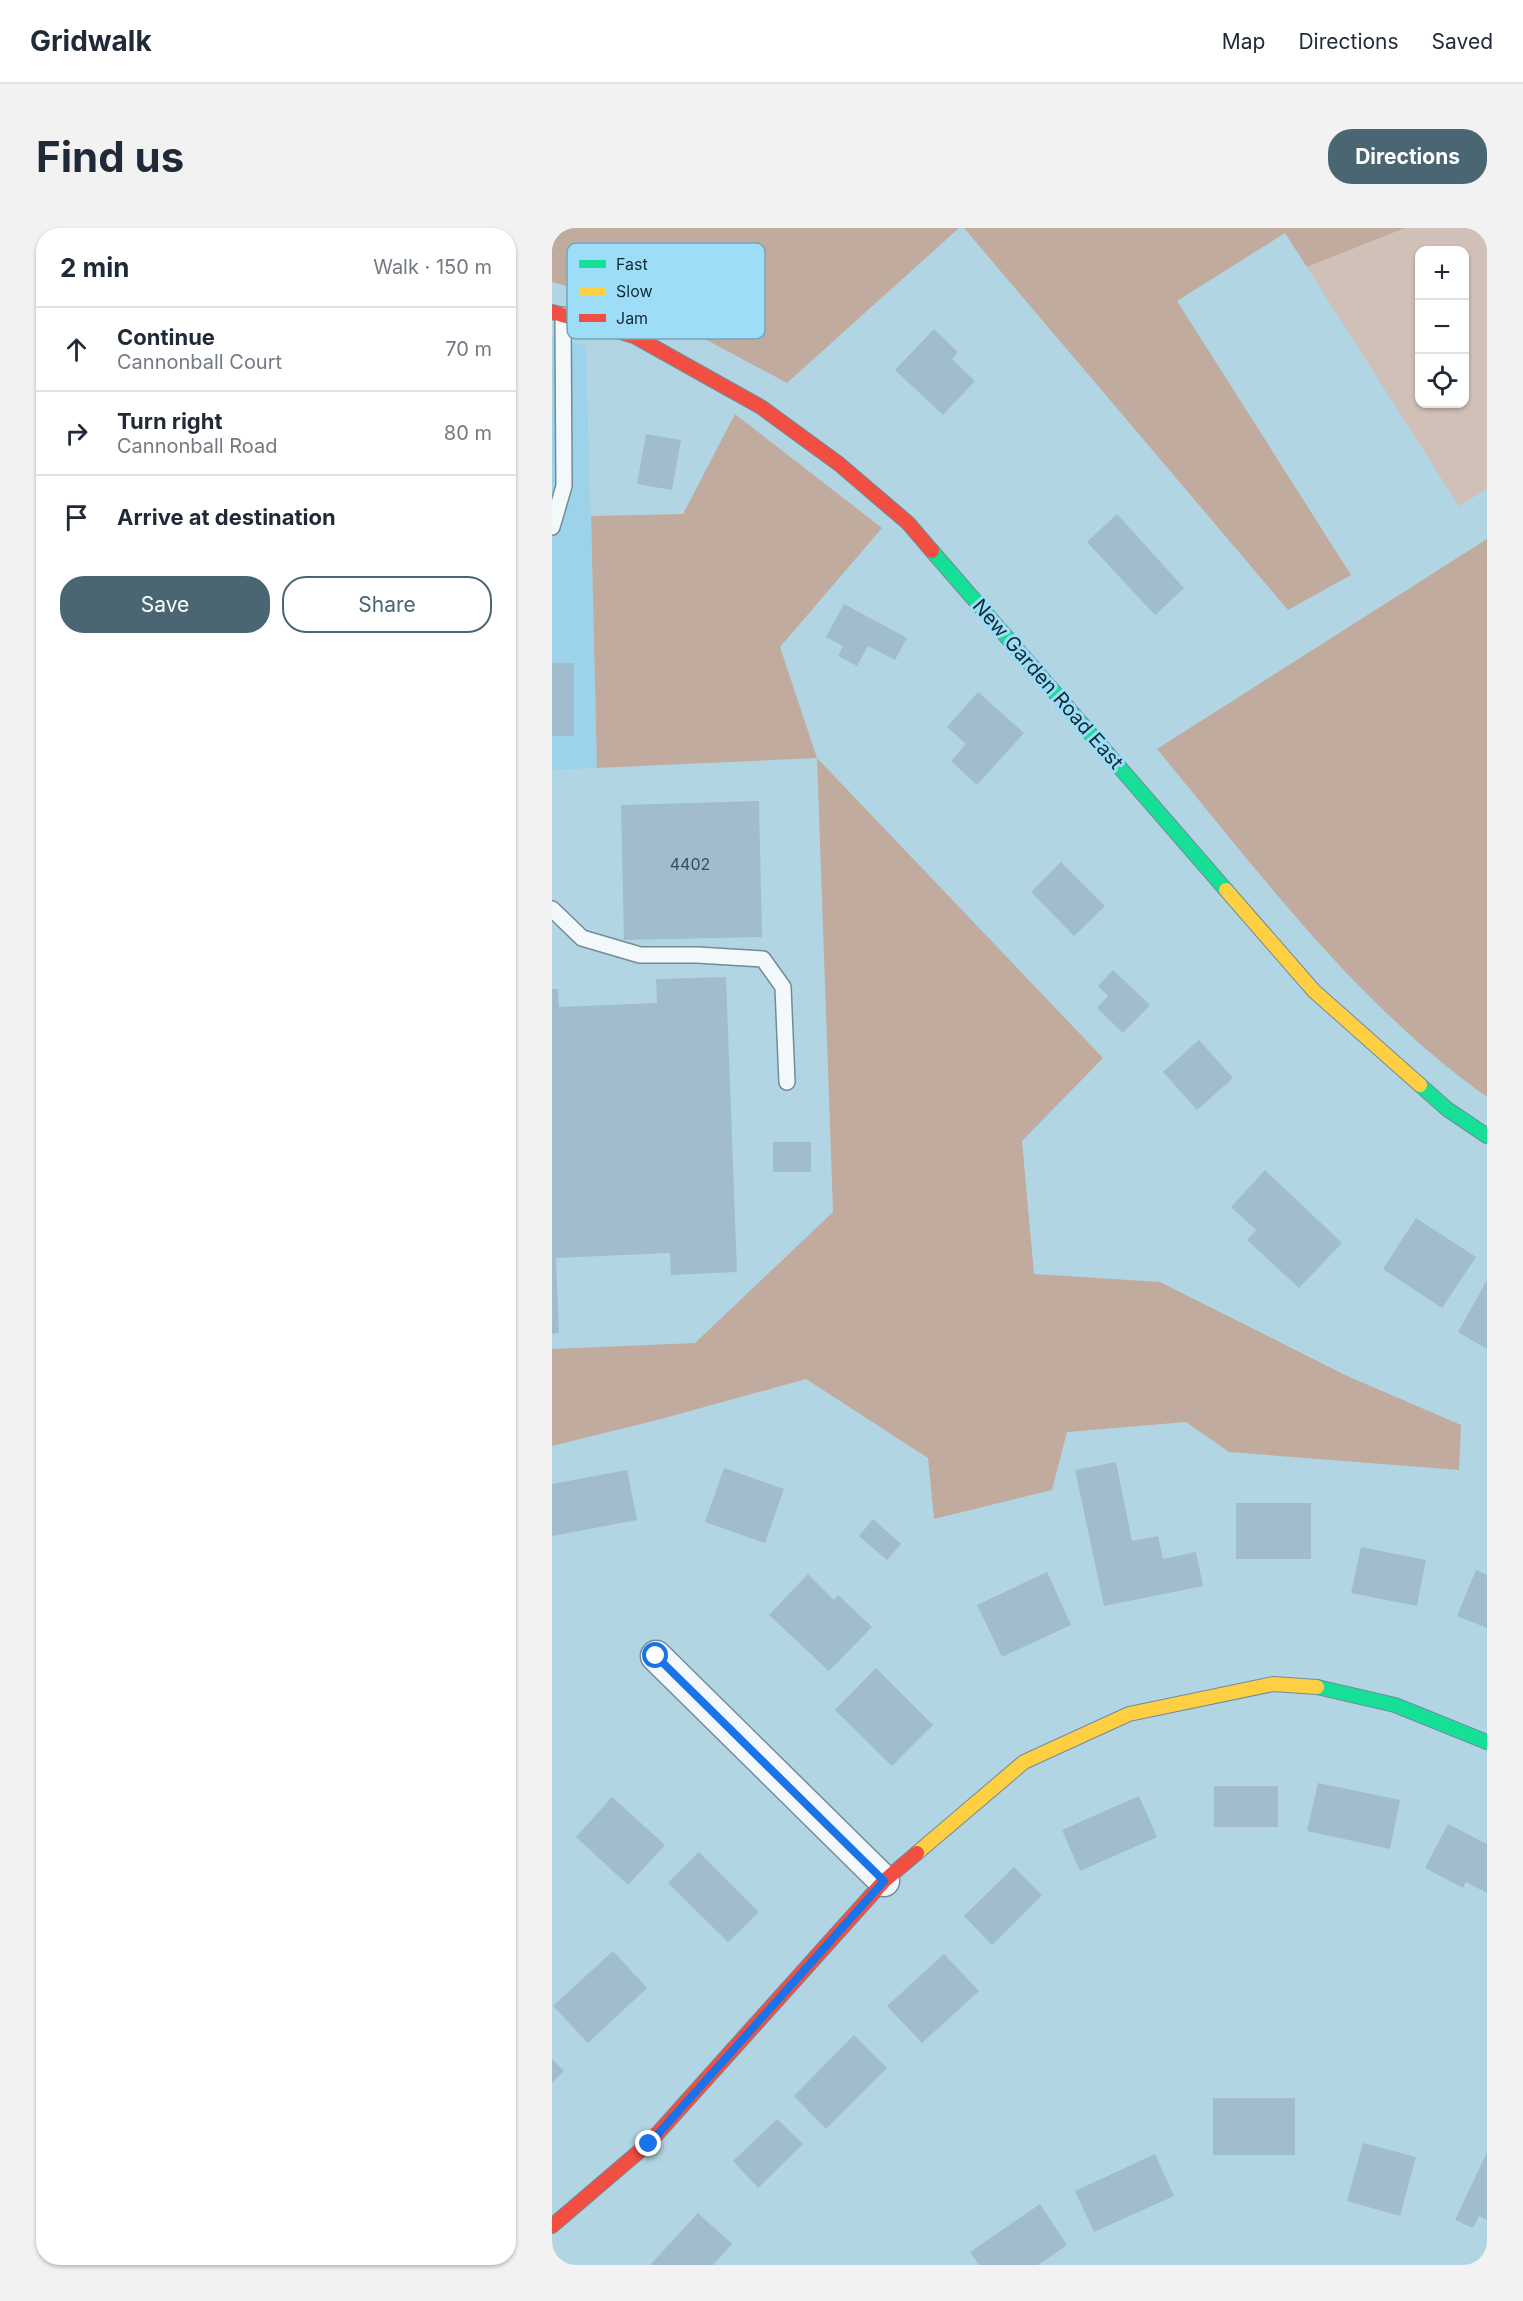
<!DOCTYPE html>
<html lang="en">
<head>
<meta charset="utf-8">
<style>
	:root { --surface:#fff; --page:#f2f2f3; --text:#1f2937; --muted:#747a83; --line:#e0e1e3; --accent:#496672 }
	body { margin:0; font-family:Inter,sans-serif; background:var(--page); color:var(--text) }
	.controls { position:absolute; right:18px; top:18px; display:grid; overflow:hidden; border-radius:12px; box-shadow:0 2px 4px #0004 }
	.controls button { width:54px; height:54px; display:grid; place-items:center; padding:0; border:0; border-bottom:2px solid var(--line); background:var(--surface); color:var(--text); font:30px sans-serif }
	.stop { position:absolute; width:18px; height:18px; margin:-14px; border:4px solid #1a73e8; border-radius:50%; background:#fff }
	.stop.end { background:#1a73e8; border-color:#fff; box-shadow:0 2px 6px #0008 }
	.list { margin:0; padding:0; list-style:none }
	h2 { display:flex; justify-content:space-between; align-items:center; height:78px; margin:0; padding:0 24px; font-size:26px }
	h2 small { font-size:20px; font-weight:400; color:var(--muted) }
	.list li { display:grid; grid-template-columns:39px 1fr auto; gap:18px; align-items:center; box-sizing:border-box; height:84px; padding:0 24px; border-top:2px solid var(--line) }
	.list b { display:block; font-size:22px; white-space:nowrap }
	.list p { margin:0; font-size:20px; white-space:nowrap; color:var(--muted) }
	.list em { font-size:20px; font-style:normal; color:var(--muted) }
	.actions { display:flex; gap:12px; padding:18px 24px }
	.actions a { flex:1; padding:14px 0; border:2px solid var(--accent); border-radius:24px; text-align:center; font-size:21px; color:var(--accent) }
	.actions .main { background:var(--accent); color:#fff }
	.icon { flex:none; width:33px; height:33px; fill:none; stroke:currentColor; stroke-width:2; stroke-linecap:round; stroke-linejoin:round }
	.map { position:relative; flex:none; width:935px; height:2037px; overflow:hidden; border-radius:24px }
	header { display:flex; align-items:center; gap:36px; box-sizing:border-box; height:84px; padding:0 30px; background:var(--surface); border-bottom:2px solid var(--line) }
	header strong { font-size:28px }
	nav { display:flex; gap:33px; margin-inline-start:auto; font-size:21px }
	.intro { display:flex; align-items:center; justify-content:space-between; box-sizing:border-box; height:144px; padding:0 36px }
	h1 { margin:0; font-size:42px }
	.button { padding:15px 27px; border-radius:24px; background:var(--accent); color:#fff; font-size:21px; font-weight:700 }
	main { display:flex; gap:36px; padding:0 36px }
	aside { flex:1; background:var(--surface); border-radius:24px; box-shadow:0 2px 4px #0004 }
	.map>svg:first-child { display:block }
	.built { fill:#9cd3eb }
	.green { fill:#d0c0b7; fill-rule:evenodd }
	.forest { fill:#c1ab9e }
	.building { fill:#a1bccd }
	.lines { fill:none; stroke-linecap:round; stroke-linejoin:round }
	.lane-casing { stroke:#718c98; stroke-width:18 }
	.street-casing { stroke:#718c98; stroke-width:33 }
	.fast-casing { stroke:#718c98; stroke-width:16 }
	.slow-casing { stroke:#718c98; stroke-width:16 }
	.jam-casing { stroke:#718c98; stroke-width:16 }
	.lane { stroke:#f3f9fb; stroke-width:15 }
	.street { stroke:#f3f9fb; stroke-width:30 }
	.fast { stroke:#16e098; stroke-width:14 }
	.slow { stroke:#ffcf43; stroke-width:14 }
	.jam { stroke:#f24e42; stroke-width:14 }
	.route { stroke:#1a73e8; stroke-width:8 }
	.labels { text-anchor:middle; stroke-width:6; stroke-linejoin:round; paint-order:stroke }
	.number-label { font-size:16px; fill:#344e5a }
	.street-label { font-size:20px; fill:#102a34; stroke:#9eddf8 }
	.key { fill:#9eddf8; stroke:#73a7bd; stroke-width:1.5 }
	.key-label { font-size:16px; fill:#102a34 }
</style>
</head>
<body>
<header>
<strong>Gridwalk</strong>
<nav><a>Map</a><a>Directions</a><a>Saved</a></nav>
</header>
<div class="intro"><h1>Find us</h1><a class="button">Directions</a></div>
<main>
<aside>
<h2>2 min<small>Walk · 150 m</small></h2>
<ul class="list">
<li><svg class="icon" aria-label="ahead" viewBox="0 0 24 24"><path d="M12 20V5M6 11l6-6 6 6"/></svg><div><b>Continue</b><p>Cannonball Court</p></div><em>70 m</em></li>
<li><svg class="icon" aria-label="right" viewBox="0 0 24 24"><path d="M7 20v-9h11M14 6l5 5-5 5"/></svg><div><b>Turn right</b><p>Cannonball Road</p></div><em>80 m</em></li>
<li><svg class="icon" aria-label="arrive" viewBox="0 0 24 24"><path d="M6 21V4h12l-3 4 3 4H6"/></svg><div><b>Arrive at destination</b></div></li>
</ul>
<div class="actions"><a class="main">Save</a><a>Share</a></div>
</aside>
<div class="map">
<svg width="935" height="2037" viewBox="0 0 935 2037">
	<rect width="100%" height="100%" fill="#b2d5e4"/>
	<polygon class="built" points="0,108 34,118 45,540 0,542"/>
	<path class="green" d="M853,0H921L935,7V261L907,278L755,39ZM868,22H912V176H868Z"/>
	<g class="forest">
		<polygon points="0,0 407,0 235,155 97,81 0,54"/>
		<polygon points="412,0 853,0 755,39 733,5 625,73 799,347 736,382"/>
		<polygon points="183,186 330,300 228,419 265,530 551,830 470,913 482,1046 608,1054 793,1147 909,1197 907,1242 677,1224 634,1194 515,1204 500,1262 382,1291 376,1230 254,1151 109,1191 0,1218 0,1121 143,1115 281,984 265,530 45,540 39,288 131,286"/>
		<path d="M935,311V869C804,776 707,644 605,521Z"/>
	</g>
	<g class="building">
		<polygon points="382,101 406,124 400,131 423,153 391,187 343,142"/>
		<polygon points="94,206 129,212 120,262 85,256"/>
		<polygon points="565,286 632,360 603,387 535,314"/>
		<polygon points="292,376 355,410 343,432 316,418 305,438 286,428 291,418 274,409"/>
		<rect x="0" y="435" width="22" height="73"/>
		<polygon points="426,464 472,505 425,557 399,533 414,516 395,499"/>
		<polygon points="207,573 210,709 72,712 69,577"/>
		<polygon points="509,634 553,678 522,708 479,664"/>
		<polygon points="561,742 598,777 571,805 545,780 556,768 546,758"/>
		<polygon points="174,749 185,1044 119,1047 118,1025 4,1030 7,1105 0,1106 0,761 6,761 7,779 105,775 104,751"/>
		<polygon points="647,812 681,850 645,882 611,844"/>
		<rect x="221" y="914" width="38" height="30"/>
		<polygon points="713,942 790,1015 747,1060 695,1012 704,1002 679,979"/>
		<polygon points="864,990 924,1029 890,1080 831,1041"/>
		<polygon points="935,1052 935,1121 906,1104"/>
		<polygon points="564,1234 580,1313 606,1308 611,1331 644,1324 651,1358 552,1378 523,1242"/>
		<polygon points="172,1240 232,1261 213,1315 153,1294"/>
		<polygon points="75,1242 85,1292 0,1308 0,1256"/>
		<rect x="684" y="1275" width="75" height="56"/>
		<polygon points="321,1291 349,1316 335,1332 307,1308"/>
		<polygon points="809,1319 874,1332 865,1378 799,1365"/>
		<polygon points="924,1342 935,1347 935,1400 905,1388"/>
		<polygon points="495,1344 519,1397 450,1429 425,1377"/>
		<polygon points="256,1346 282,1372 286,1367 320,1399 277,1443 217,1387"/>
		<polygon points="324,1440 381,1497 340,1538 283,1482"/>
		<polygon points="766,1555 848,1572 838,1621 755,1603"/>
		<rect x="662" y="1558" width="64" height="41"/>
		<polygon points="587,1568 605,1609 528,1643 510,1602"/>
		<polygon points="60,1569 113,1617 76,1657 24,1609"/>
		<polygon points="896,1596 935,1616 935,1665 914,1654 911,1660 873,1640"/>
		<polygon points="147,1624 207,1684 176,1714 116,1655"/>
		<polygon points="462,1639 490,1667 440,1717 412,1688"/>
		<polygon points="61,1723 95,1760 36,1815 1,1778"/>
		<polygon points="392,1726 427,1763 370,1815 335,1778"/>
		<polygon points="302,1807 335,1840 274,1901 242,1868"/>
		<polygon points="0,1831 12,1843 0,1855"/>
		<rect x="661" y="1870" width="82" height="57"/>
		<polygon points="225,1891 251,1916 206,1960 181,1933"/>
		<polygon points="811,1915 864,1929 848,1988 795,1973"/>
		<polygon points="935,1924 935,1992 927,1988 921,2000 903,1992"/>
		<polygon points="603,1926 622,1968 542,2004 523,1963"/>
		<polygon points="488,1976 515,2017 486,2037 427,2037 418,2024"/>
		<polygon points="146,1985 180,2016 161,2037 98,2037"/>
	</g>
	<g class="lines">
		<g class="lane-casing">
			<g id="lane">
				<polyline points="0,299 12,258 11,87"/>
				<polyline points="0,681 30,710 88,727 145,727 211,731 231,759 235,854"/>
			</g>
		</g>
		<g class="street-casing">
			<polyline id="street" points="104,1428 332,1653"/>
		</g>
		<g class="fast-casing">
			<g id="fast">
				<polyline points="380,323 674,662"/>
				<polyline points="868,857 895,881 935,908"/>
				<polyline points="765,1459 843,1477 935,1514"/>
			</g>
		</g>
		<g class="slow-casing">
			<g id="slow">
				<polyline points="674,662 762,763 868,857"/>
				<polyline points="365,1625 472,1534 577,1486 721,1456 765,1459"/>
			</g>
		</g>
		<g class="jam-casing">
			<g id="jam">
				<polyline points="0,84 82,108 209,179 287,236 356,295 380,323"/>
				<polyline points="0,1998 97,1915 332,1653 365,1625"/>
			</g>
		</g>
		<use href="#lane" class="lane"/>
		<use href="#street" class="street"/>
		<use href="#fast" class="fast"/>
		<use href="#slow" class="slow"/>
		<use href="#jam" class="jam"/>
	</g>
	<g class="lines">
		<polyline class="route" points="97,1916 332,1653 104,1428"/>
	</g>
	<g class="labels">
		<g class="number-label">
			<text x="138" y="642">4402</text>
		</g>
		<g class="street-label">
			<text transform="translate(496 456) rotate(49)" y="7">New Garden Road East</text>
		</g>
	</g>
	<rect x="15" y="15" width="198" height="96" rx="9" class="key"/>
	<rect x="27" y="32" width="27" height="8" fill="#16e098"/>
	<rect x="27" y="59" width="27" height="8" fill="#ffcf43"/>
	<rect x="27" y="86" width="27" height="8" fill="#f24e42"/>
	<g class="key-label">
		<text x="64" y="42">Fast</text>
		<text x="64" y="69">Slow</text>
		<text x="64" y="96">Jam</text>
	</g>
</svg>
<div class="controls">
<button>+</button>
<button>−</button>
<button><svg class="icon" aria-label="locate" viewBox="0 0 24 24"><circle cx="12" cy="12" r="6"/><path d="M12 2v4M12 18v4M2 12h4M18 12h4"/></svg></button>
</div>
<div class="stop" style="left:104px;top:1428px"></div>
<div class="stop end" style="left:97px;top:1916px"></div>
</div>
</main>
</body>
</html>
